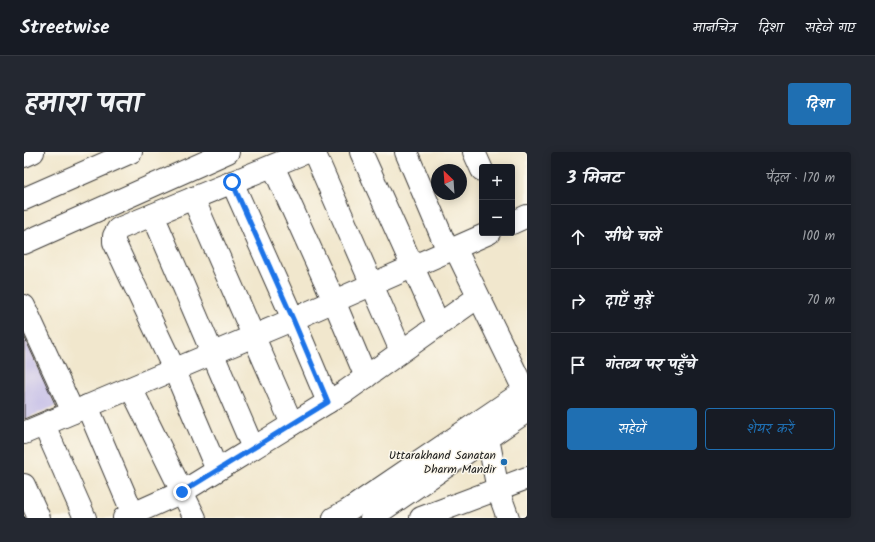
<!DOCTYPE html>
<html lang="hi">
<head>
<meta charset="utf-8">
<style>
	:root { --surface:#171b24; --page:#242831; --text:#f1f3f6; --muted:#9ea1a6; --line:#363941; --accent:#1f6fb2 }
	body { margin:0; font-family:Kalam,"Playpen Sans Deva",sans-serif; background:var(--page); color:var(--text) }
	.controls { position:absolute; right:12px; top:12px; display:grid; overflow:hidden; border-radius:4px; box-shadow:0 2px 10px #0003 }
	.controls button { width:36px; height:36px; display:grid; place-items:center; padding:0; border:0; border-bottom:1px solid var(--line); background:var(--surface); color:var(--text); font:20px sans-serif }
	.compass { position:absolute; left:407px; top:12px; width:36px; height:36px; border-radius:50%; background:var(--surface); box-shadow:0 2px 10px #0003; rotate:335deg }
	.stop { position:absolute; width:12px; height:12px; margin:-9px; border:3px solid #1a73e8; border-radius:50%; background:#fff }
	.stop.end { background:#1a73e8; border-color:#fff; box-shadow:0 1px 4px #0008 }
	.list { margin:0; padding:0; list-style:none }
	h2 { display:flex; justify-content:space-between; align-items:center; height:52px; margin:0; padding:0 16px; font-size:17px }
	h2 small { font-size:13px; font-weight:400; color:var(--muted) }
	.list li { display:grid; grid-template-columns:26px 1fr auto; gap:12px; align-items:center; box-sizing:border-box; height:64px; padding:0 16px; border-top:1px solid var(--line) }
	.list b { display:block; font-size:15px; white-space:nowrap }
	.list em { font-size:13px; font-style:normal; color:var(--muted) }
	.actions { display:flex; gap:8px; padding:12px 16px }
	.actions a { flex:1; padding:9px 0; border:1px solid var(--accent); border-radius:4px; text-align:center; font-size:14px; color:var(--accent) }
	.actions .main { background:var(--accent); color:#fff }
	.icon { flex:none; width:22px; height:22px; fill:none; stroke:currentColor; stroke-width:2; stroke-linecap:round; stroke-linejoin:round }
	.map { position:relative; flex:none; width:503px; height:366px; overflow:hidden; border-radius:4px }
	header { display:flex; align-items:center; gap:24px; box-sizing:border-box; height:56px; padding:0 20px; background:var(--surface); border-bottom:1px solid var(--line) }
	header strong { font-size:19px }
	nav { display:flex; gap:22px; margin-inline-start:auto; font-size:14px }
	.intro { display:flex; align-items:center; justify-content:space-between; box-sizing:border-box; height:96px; padding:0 24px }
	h1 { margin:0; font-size:28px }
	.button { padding:10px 18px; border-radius:4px; background:var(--accent); color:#fff; font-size:14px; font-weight:700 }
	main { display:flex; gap:24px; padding:0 24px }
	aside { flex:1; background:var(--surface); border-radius:4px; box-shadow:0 2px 10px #0003 }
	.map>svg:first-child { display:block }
	.building { fill:#c3bce7 }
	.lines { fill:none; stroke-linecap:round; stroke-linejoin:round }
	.minor-casing { stroke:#3c3a37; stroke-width:24 }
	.minor { stroke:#fff; stroke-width:22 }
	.route { stroke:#1a73e8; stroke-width:5 }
	.poi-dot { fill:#1f6fb2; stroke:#fbf7ec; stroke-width:1.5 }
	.labels { text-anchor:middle; stroke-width:3; stroke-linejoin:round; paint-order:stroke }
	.poi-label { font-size:12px; fill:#1c1c1c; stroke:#fbf7ec; text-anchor:end }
</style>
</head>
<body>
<header>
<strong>Streetwise</strong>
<nav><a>मानचित्र</a><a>दिशा</a><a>सहेजे गए</a></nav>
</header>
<div class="intro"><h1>हमारा पता</h1><a class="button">दिशा</a></div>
<main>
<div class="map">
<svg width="503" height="366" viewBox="0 0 503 366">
	<rect width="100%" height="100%" fill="#fbf7ec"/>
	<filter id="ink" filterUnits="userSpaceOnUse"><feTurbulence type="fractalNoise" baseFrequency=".025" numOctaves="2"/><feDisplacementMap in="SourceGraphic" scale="8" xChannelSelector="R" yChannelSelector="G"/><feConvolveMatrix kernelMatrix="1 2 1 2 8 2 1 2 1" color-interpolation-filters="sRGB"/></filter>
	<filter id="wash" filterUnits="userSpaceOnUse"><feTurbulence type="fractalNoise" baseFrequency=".012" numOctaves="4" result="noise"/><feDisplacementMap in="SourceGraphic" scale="16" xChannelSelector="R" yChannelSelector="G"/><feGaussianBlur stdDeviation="0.9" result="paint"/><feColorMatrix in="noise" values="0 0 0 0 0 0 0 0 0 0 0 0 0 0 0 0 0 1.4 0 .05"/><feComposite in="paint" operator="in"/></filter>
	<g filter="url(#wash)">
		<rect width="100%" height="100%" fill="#f1e7cd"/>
		<g id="blocks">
			<polygon class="building" points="0,184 32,254 0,267"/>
		</g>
	</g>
	<g filter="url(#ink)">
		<use href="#blocks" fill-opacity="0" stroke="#3c3a37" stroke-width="1"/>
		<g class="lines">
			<g class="minor-casing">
				<g id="minor">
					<polyline points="290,0 377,199"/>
					<polyline points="337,0 415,173"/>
					<polyline points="382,0 424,99"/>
					<polyline points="450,0 458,18"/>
					<polyline points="0,4 9,0"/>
					<polyline points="249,14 310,149 342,225"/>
					<polyline points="208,30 269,167 304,250"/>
					<polyline points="169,46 268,272"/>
					<polyline points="0,47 107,0"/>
					<polyline points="129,63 229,296"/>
					<polyline points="488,71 503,64"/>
					<polyline points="0,91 204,0"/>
					<polyline points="431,96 503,244"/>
					<polyline points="0,154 49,260"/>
					<polyline points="107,236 171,366"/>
					<polyline points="63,254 109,362"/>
					<polyline points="20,273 61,366"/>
					<polyline points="0,281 256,173 465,81"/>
					<polyline points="464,286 474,338 484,366"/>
					<polyline points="193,318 150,217 90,90 90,84 94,77 282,0"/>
					<polyline points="0,333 15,366"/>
					<polyline points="100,366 158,340 322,239 454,145"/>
					<polyline points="310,366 323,359 503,237"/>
					<polyline points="347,366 503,259"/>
					<polyline points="397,366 503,326"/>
				</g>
			</g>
			<use href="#minor" class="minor"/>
		</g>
	</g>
	<g class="lines" filter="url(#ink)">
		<polyline class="route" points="158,340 304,250 269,167 208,30"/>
	</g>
	<circle class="poi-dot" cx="480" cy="310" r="4"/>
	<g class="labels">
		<g class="poi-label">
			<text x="472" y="307">Uttarakhand Sanatan<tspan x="472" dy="14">Dharm Mandir</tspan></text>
		</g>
	</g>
</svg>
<div class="controls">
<button>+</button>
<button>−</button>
</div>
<svg class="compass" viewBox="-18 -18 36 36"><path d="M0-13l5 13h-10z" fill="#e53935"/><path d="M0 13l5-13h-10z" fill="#9ea1a6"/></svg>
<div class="stop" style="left:208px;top:30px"></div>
<div class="stop end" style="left:158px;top:340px"></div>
</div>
<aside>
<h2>3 मिनट<small>पैदल · 170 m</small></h2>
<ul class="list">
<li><svg class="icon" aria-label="ahead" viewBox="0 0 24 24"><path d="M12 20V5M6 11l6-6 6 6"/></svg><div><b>सीधे चलें</b></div><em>100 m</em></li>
<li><svg class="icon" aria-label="right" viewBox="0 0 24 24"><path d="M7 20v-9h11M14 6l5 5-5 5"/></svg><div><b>दाएँ मुड़ें</b></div><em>70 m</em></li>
<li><svg class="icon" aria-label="arrive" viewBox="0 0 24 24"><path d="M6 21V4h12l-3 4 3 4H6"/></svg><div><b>गंतव्य पर पहुँचे</b></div></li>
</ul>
<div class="actions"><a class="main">सहेजें</a><a>शेयर करें</a></div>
</aside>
</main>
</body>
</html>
